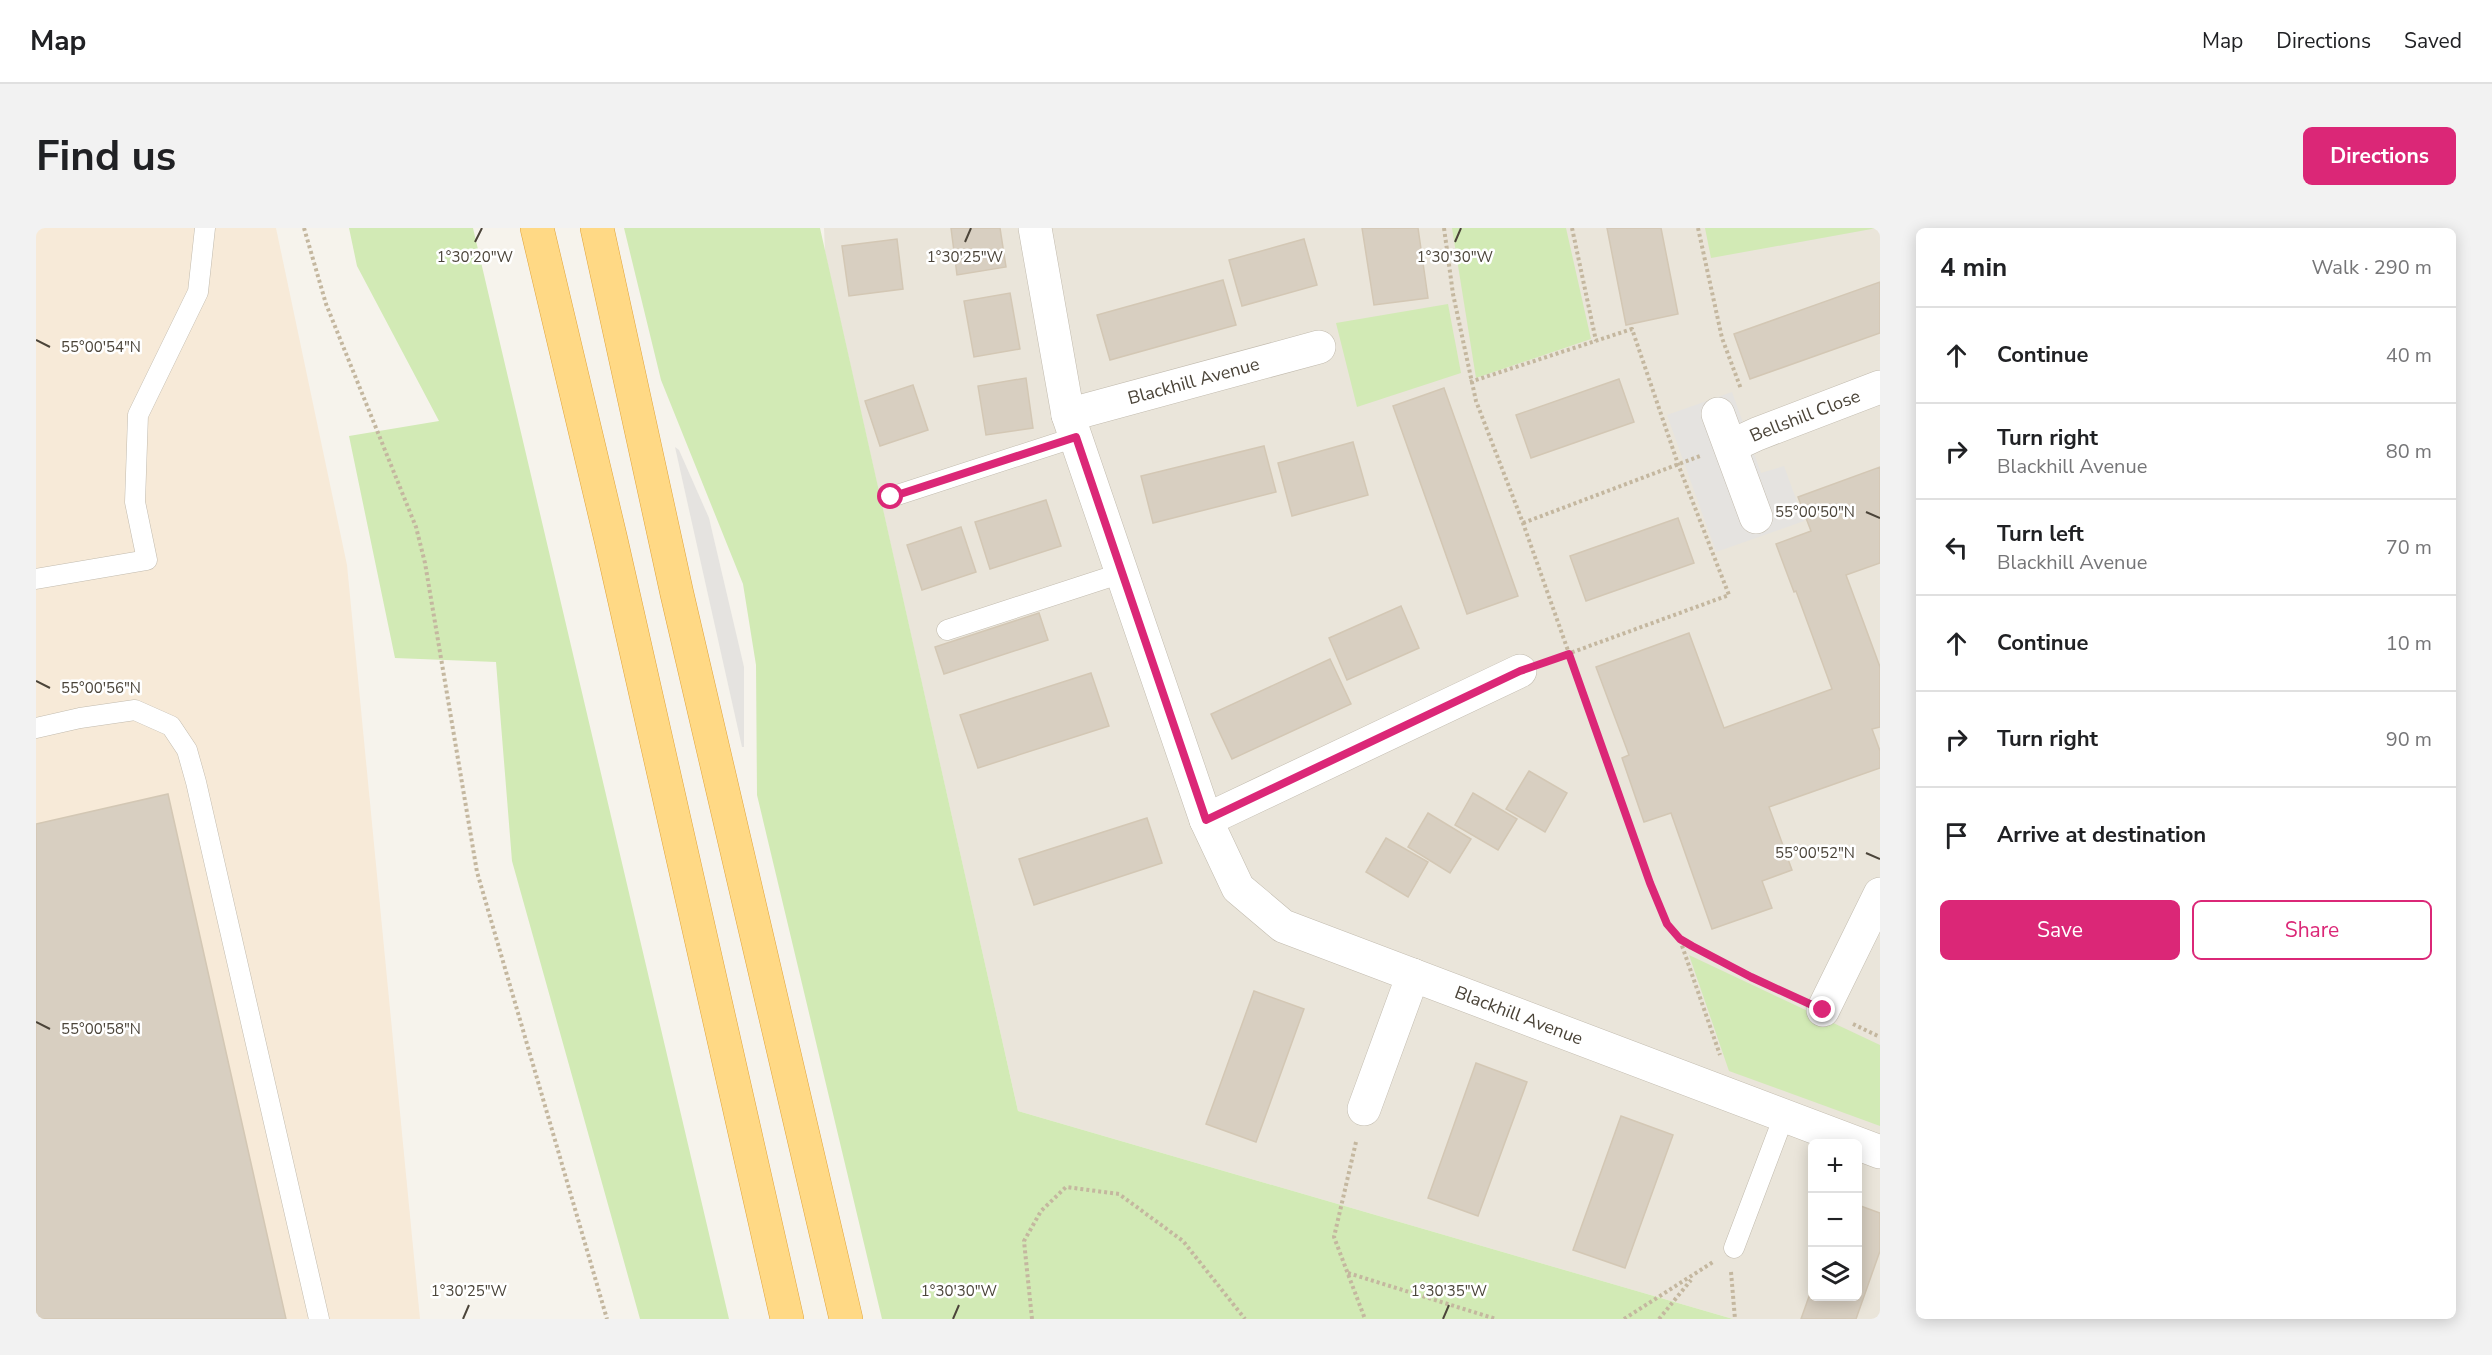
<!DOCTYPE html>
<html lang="en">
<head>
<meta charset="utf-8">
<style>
	:root { --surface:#fff; --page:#f2f2f2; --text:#202124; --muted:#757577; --line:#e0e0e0; --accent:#db2777 }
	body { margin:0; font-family:"Nunito Sans",sans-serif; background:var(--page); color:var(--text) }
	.controls { position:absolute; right:18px; bottom:18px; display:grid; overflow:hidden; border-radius:9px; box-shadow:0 3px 15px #0003 }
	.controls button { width:54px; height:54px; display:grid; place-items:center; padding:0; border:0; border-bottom:2px solid var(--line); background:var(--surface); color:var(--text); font:30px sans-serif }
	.stop { position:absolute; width:18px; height:18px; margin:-14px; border:4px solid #db2777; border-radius:50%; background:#fff }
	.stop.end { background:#db2777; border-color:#fff; box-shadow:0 2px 6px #0008 }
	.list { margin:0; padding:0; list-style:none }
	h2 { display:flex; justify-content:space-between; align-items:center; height:78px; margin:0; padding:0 24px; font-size:26px }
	h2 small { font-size:20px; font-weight:400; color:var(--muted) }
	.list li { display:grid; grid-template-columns:39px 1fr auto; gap:18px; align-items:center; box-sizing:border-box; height:96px; padding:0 24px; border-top:2px solid var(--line) }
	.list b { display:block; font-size:22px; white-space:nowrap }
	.list p { margin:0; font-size:20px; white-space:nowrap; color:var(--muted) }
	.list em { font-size:20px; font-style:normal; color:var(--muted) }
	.actions { display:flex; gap:12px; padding:18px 24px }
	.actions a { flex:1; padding:14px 0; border:2px solid var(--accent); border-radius:9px; text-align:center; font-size:21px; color:var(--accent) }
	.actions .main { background:var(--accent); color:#fff }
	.icon { flex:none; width:33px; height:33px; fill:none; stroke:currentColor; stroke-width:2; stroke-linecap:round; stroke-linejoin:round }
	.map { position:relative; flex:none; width:1844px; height:1091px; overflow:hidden; border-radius:9px }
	header { display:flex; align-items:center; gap:36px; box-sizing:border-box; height:84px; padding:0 30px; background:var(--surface); border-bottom:2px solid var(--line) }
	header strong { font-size:28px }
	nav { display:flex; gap:33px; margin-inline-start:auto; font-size:21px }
	.intro { display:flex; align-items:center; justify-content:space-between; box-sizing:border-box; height:144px; padding:0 36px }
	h1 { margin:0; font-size:42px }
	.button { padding:15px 27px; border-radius:9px; background:var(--accent); color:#fff; font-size:21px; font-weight:700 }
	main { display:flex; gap:36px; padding:0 36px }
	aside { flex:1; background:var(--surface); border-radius:9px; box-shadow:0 3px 15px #0003 }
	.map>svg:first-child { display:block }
	.residential { fill:#eae5da; fill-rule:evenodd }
	.commercial { fill:#f7ead8 }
	.green { fill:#d2eab5 }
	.parking { fill:#e5e3e0 }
	.building { fill:#d8cfc1; stroke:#d3c7b4; stroke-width:1.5 }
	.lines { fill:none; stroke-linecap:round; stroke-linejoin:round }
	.service-casing { stroke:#c2bbae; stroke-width:21 }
	.minor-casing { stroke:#c2bbae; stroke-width:34 }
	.trunk-casing { stroke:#e0a43c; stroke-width:34 }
	.path { stroke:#c4b79f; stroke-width:4; stroke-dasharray:3 3; stroke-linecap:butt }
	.service { stroke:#fff; stroke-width:20 }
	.minor { stroke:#fff; stroke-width:33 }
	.trunk { stroke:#ffd985; stroke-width:33 }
	.route { stroke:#db2777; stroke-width:8 }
	.ticks { fill:none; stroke:#4b4439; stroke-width:2 }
	.labels { text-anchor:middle; stroke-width:5; stroke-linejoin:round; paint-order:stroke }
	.street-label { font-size:18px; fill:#4b4439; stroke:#fff }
	.ticks-label { font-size:15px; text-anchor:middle; fill:#4b4439; stroke:#fff; stroke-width:5; stroke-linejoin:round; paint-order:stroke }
</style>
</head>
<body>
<header>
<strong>Map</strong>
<nav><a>Map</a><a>Directions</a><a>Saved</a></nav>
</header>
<div class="intro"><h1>Find us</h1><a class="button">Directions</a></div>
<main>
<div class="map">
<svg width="1844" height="1091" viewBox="0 0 1844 1091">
	<rect width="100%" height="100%" fill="#f6f3ec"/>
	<path class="residential" d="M788,0H1844V1091H1697L982,883L789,24ZM1776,916H1822V1068H1776Z"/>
	<polygon class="commercial" points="0,0 240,0 311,337 384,1091 0,1091"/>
	<g class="green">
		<polygon points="313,0 437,0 693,1091 604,1091 476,633 460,434 359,430 313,208 403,193 321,38"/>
		<polygon points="588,0 784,0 982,883 1697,1091 846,1091 721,567 720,437 707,356 625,152"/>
		<polygon points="1416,0 1530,0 1555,111 1440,150"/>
		<polygon points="1669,0 1841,0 1675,30"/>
		<polygon points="1412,76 1425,145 1321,179 1300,95"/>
		<polygon points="1653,727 1844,817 1844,898 1693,843"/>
	</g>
	<g class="parking">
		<polygon points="1696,164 1725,245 1748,238 1768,293 1680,324 1631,187"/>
		<polygon points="639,219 643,222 673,290 708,439 708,519 706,519"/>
	</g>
	<g class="building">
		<polygon points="915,0 964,0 970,39 921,47"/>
		<polygon points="1326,0 1382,0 1392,70 1338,77"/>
		<polygon points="1571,0 1625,0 1642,86 1590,97"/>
		<polygon points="861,11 867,61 813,68 806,18"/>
		<polygon points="1268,11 1281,57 1206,78 1193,32"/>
		<polygon points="1187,52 1200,97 1074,132 1061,87"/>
		<polygon points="1844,54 1844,105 1714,151 1698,106"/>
		<polygon points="974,65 984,121 938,129 928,73"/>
		<polygon points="990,150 997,200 950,207 942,158"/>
		<polygon points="1583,151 1598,194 1495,230 1480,187"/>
		<polygon points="877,157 892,202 844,218 829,173"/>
		<polygon points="1408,160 1482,368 1431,386 1357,178"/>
		<polygon points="1317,214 1332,267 1256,288 1242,235"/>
		<polygon points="1228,218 1240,264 1117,295 1105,248"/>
		<polygon points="1844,239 1844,335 1810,347 1844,439 1844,499 1836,501 1844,523 1844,540 1733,579 1756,642 1726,653 1736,680 1676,701 1635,585 1608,594 1586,530 1593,527 1560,439 1653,405 1688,500 1796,461 1760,363 1758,364 1740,316 1775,303 1762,269"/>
		<polygon points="1010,272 1025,318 954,341 939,294"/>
		<polygon points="1642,290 1658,335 1550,373 1534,328"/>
		<polygon points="925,299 940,344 886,362 871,317"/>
		<polygon points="1365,378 1383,420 1311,452 1293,410"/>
		<polygon points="1003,385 1012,412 908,446 899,419"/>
		<polygon points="1294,431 1315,476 1196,531 1175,486"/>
		<polygon points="1055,445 1073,498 942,540 924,487"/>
		<polygon points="1493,543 1531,565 1509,604 1470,581"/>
		<polygon points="1437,565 1481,591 1462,622 1419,597"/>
		<polygon points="132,566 250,1091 0,1091 0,596"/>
		<polygon points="1392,585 1435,611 1414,645 1372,619"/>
		<polygon points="1111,590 1126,635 998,677 983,631"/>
		<polygon points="1350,610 1392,634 1372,669 1330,644"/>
		<polygon points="1218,763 1268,781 1220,914 1170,896"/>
		<polygon points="1440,835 1491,854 1442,988 1392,970"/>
		<polygon points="1585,888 1637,907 1589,1040 1537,1022"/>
		<polygon points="1822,977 1844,985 1844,1023 1820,1091 1765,1091 1776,1060 1776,1068 1822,1068"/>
	</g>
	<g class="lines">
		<g class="service-casing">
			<g id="service">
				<polyline points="855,269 1040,209"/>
				<polyline points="0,351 111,332 99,274 102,187 162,64 169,0"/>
				<polyline points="911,402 1086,345"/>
				<polyline points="0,500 44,490 99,482 135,498 151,522 160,554 283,1091"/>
				<polyline points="1698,1020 1748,888"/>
			</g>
		</g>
		<g class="minor-casing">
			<g id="minor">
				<path id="s1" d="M999,0L1032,187L1170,592L1202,660L1247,698L1844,924"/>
				<polyline points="1682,186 1720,289"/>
				<path id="s2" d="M1032,187L1283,119"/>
				<path id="s3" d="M1695,218L1721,206L1844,159"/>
				<polyline points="1170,592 1484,443"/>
				<polyline points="1787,782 1844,666"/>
				<polyline points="1328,881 1377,747"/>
			</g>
		</g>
		<g class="trunk-casing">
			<g id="trunk">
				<polyline points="501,0 575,312 751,1091"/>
				<polyline points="561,0 641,366 810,1091"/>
			</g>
		</g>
		<g class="path">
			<polyline points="268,0 290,76 380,299 389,335 441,644 571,1091"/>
			<polyline points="1408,0 1417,66 1440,173 1487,295 1614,655 1631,696 1644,711 1756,768"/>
			<polyline points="1536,0 1560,113"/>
			<polyline points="1662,0 1686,110 1705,161"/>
			<polyline points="1434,154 1596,101 1642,236 1693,367 1515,432"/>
			<polyline points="1487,295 1664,228"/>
			<polyline points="1644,712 1684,827"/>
			<polyline points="1817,796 1844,809"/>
			<polyline points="1320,914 1298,1009 1329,1091"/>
			<polyline points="1695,1044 1699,1091"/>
			<polyline points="1312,1045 1460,1091"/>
			<polyline points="996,1091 988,1013 1005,983 1030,959 1083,966 1147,1013 1209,1091"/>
			<polyline points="1588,1091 1677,1034"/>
			<polyline points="1623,1091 1655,1052"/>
		</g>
		<use href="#service" class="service"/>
		<use href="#minor" class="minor"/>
		<use href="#trunk" class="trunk"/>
	</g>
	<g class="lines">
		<polyline class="route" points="855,269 1040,209 1170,592 1484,443 1533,426 1614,655 1631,696 1644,711 1656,718 1715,749 1787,782"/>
	</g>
	<path class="ticks" d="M439,14L446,0M929,14L935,0M1419,14L1425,0M0,112L14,119M1830,284L1844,290M0,453L14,460M1830,625L1844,631M0,794L14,801M427,1091L433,1077M917,1091L923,1077M1407,1091L1413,1077"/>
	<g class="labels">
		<g class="street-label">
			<text dy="6" stroke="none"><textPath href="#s2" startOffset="130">Blackhill Avenue</textPath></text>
			<text dy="6" stroke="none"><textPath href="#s3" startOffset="80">Bellshill Close</textPath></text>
			<text dy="6" stroke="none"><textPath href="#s1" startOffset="1004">Blackhill Avenue</textPath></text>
		</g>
	</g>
	<g class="ticks-label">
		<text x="439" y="34">1°30'20"W</text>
		<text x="929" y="34">1°30'25"W</text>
		<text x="1419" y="34">1°30'30"W</text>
		<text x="65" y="124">55°00'54"N</text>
		<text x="1779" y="289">55°00'50"N</text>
		<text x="65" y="465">55°00'56"N</text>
		<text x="1779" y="630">55°00'52"N</text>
		<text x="65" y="806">55°00'58"N</text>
		<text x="433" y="1068">1°30'25"W</text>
		<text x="923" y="1068">1°30'30"W</text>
		<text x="1413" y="1068">1°30'35"W</text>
	</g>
</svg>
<div class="controls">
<button>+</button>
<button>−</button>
<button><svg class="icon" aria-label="layers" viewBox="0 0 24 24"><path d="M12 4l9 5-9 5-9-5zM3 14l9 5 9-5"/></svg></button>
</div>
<div class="stop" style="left:855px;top:269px"></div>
<div class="stop end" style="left:1787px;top:782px"></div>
</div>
<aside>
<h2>4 min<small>Walk · 290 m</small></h2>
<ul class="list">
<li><svg class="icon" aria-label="ahead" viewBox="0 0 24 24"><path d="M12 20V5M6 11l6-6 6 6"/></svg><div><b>Continue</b></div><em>40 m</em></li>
<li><svg class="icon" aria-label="right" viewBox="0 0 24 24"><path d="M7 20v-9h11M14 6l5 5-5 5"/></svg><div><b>Turn right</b><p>Blackhill Avenue</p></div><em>80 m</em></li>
<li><svg class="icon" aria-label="left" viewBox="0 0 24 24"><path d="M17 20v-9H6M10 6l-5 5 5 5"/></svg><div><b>Turn left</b><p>Blackhill Avenue</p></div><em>70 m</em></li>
<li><svg class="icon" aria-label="ahead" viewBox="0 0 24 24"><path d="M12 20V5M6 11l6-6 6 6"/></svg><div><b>Continue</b></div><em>10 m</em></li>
<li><svg class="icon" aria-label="right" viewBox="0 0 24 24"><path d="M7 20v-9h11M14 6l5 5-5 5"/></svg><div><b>Turn right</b></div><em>90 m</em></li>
<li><svg class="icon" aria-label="arrive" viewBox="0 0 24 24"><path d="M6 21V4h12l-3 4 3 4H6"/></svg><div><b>Arrive at destination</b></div></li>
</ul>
<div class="actions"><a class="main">Save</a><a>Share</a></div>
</aside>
</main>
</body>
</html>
